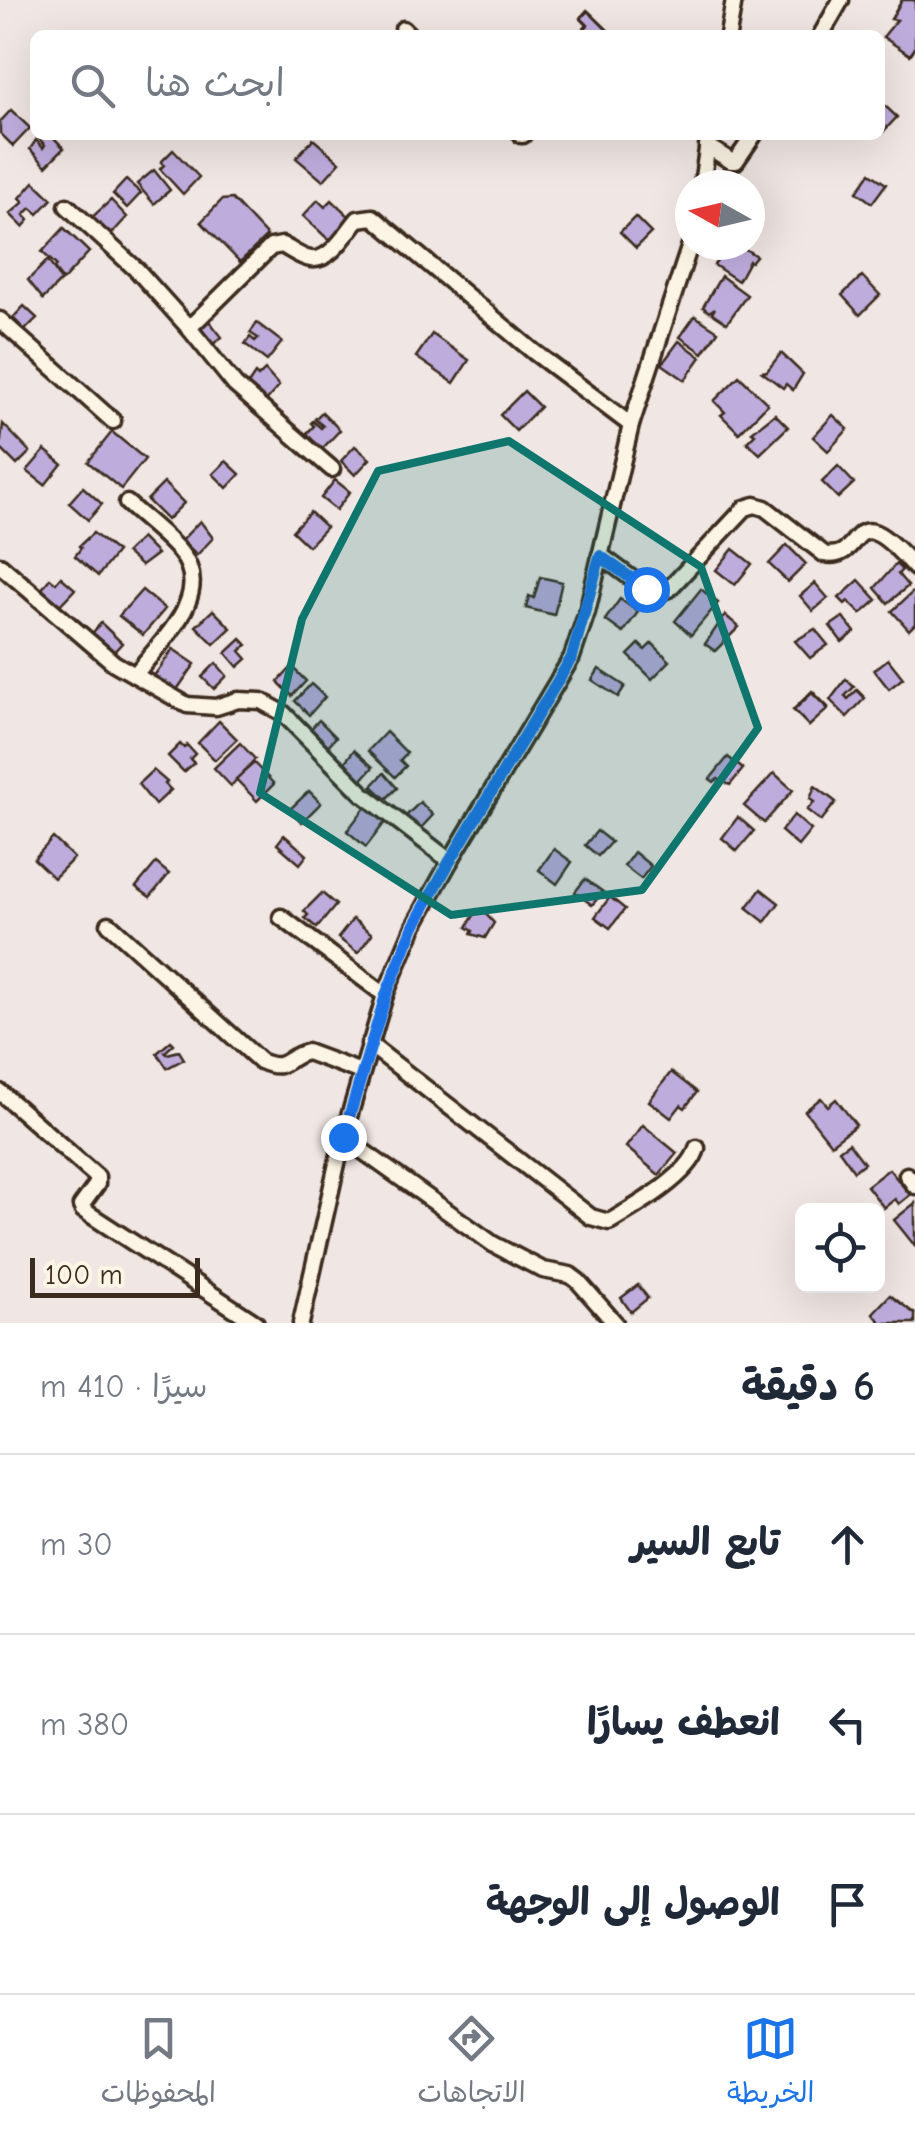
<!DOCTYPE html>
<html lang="ar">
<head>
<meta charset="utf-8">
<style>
	:root { --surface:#fff; --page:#f2f2f3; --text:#1f2937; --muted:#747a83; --line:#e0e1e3; --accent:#1a73e8 }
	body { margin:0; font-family:"Comic Neue","Playpen Sans Arabic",sans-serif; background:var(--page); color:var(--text); direction:rtl }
	.controls { position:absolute; right:30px; bottom:30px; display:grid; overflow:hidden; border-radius:15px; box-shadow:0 10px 40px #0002 }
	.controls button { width:90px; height:90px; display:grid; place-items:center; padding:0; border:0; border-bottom:2px solid var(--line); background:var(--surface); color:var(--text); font:50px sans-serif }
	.compass { position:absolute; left:675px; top:170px; width:90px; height:90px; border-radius:50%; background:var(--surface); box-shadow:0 10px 40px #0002; rotate:278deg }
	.scale { position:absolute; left:30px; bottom:25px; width:170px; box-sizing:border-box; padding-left:10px; border:5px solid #3b2a1e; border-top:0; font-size:28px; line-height:35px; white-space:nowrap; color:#3b2a1e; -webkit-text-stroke:8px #fcf5e5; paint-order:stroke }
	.stop { position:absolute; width:30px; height:30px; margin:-22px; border:8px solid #1a73e8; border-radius:50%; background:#fff }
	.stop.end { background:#1a73e8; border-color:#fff; box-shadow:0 2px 10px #0008 }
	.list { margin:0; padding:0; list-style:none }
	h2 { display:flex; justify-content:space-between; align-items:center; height:130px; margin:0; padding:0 40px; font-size:42px }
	h2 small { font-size:32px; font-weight:400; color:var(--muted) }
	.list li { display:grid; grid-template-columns:65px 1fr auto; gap:30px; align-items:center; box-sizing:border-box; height:180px; padding:0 40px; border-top:2px solid var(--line) }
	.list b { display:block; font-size:38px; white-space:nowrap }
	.list em { font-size:32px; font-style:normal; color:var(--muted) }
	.icon { flex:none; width:55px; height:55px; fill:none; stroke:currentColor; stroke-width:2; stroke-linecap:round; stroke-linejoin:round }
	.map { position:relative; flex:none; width:915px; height:1323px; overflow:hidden; direction:ltr }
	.search { position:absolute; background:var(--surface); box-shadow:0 10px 40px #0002; left:30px; right:30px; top:30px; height:110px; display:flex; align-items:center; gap:25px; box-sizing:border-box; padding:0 35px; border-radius:15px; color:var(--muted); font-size:38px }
	.sheet { height:670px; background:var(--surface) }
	nav { display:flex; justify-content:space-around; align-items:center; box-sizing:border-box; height:140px; border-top:2px solid var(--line); background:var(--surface); font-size:28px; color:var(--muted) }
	nav a { display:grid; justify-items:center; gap:5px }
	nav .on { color:var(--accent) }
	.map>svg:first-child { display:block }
	.building { fill:#beacdd; stroke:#3b2a1e; stroke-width:2.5 }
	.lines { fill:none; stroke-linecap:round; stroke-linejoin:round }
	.minor-casing { stroke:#3b2a1e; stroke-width:21 }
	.minor { stroke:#fcf5e5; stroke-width:14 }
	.route { stroke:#1a73e8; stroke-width:12 }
	.marked { fill:#0f766e; fill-opacity:0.2; stroke:#0f766e; stroke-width:8; stroke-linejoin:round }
</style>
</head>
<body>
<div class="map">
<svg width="915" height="1323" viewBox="0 0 915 1323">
	<rect width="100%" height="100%" fill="#f0e6e3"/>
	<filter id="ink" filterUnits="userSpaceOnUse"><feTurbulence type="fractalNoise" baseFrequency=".01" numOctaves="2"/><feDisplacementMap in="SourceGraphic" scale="20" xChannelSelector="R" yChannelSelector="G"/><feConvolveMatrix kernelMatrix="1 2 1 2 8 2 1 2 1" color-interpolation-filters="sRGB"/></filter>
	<g filter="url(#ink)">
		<g class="building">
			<polygon points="902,0 915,0 915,48 910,55 883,37 897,20 891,19"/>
			<polygon points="587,10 609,31 605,35 578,35 587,25 580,18"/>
			<polygon points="588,11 608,31 605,35 579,35 588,25 581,18"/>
			<polygon points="884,105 897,117 883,132 880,129 880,109"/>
			<polygon points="11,110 30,128 13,146 0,133 0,122"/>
			<polygon points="42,135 51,135 64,148 46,166 30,149 36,140 43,148 45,145 39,139"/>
			<polygon points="313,139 340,162 323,181 296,158"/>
			<polygon points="173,150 199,177 183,194 160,169 164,165 161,162"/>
			<polygon points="154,170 170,190 154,204 137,184"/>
			<polygon points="870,173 886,184 872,203 857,192"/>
			<polygon points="126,180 141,193 127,208 113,194"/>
			<polygon points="34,182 52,199 38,214 31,208 24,215 29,220 23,227 10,214 24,202 20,198"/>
			<polygon points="232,199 267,236 240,262 201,222 222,200"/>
			<polygon points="111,200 127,217 108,238 90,219"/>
			<polygon points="318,200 325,207 332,200 351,218 330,241 303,216"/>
			<polygon points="635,217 651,233 636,248 620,232"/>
			<polygon points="64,228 89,252 63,280 54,269 56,265 42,252"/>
			<polygon points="728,245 739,245 756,256 751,262 749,261 738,281 714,265"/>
			<polygon points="48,260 61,281 43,299 28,280"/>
			<polygon points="721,276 747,295 727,323 712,313 715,308 709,312 703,307"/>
			<polygon points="862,276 880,295 860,315 842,295"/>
			<polygon points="24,306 37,318 25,330 13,318"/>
			<polygon points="695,316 718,331 703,353 680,337"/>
			<polygon points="209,321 222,337 212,345 199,329"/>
			<polygon points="257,323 282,342 267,361 245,344 250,337 255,341 258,338 250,333"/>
			<polygon points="432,334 469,360 454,383 416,357"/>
			<polygon points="679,341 701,357 685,380 662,364"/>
			<polygon points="781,353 803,374 793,390 786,384 783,388 762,372 767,371"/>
			<polygon points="265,370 279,386 263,404 247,386 255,374 258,377"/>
			<polygon points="739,376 768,404 739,433 721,415 725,412 714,401"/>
			<polygon points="524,391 540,407 516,431 500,415"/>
			<polygon points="322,412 340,430 320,451 307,433 314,426 311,423 313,421 321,428 323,426 315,419"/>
			<polygon points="775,414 788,427 760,454 747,442 755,434 752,432"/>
			<polygon points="833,415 848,429 828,451 813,437"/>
			<polygon points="3,424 30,452 17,465 0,448"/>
			<polygon points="112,432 145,459 121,489 88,462"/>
			<polygon points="355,446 370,459 355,475 341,461"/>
			<polygon points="45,450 62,464 45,485 27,471"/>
			<polygon points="226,461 240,474 227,488 213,474"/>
			<polygon points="838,466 854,483 838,498 822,482"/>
			<polygon points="335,480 350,492 336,510 321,498"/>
			<polygon points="164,483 184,503 167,520 147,500"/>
			<polygon points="83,487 102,504 88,520 69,503"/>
			<polygon points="310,512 326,527 308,546 292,531"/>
			<polygon points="200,521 213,538 197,555 182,540"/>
			<polygon points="93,533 117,552 98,576 75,556 81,548 79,546"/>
			<polygon points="141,538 157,554 141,566 126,553"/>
			<polygon points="787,545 806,564 788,582 769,564"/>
			<polygon points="733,549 752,564 735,585 716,570"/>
			<polygon points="896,564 902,570 898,574 908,586 888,603 875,588"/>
			<polygon points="61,577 75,589 56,609 39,593 50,578 56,583"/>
			<polygon points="540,577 562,582 554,615 526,608 529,596 534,598"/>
			<polygon points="859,580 877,600 861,614 848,601 845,604 839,598"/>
			<polygon points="815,583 828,598 813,611 800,596"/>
			<polygon points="701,589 718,603 691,635 675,621"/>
			<polygon points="142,590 165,609 143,635 119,616"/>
			<polygon points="915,590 915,624 909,630 892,611"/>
			<polygon points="620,599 638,612 623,633 605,620"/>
			<polygon points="213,610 231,628 214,644 196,626"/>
			<polygon points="725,615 739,627 715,651 705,644"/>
			<polygon points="843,617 855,632 842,642 830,626"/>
			<polygon points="101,623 122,643 110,656 89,637"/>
			<polygon points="815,629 828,645 810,658 795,641"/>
			<polygon points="241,639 247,645 240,651 247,659 238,667 226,653"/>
			<polygon points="652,643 670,661 652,679 628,655 639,644 645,650"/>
			<polygon points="173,649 195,664 176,691 154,676"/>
			<polygon points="888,659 903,678 889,689 874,670"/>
			<polygon points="216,663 227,676 214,689 202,677"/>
			<polygon points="292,667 306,681 292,696 278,682"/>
			<polygon points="599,669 625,686 618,697 592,680"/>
			<polygon points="846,679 854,687 845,696 848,699 857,690 865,698 847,717 830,700"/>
			<polygon points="311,684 325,697 309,715 295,701"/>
			<polygon points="812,691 828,707 809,726 793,710"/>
			<polygon points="812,693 828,709 809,726 794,710"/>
			<polygon points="319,720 336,737 325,749 307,733"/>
			<polygon points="219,721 237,739 215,760 198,743"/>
			<polygon points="386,732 407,753 400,760 406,766 395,777 368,751"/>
			<polygon points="240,743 255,759 231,786 214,768"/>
			<polygon points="180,744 184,748 187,745 195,754 190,759 194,763 184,772 168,756"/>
			<polygon points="354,750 373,767 360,782 346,774 349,766 345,762"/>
			<polygon points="728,757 743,769 730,785 718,779 714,782 710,779"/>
			<polygon points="254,763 274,784 257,801 236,779"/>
			<polygon points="153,770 167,782 165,784 171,790 155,805 138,784"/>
			<polygon points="384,773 397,788 386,799 372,786"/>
			<polygon points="774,773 793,790 764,823 744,806"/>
			<polygon points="815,786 836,802 821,821 807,810 814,802 810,799"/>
			<polygon points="309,791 321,803 302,822 289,810"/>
			<polygon points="420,802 433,815 420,829 406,816"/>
			<polygon points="367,805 386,821 366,847 347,831"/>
			<polygon points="794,815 811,830 798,846 781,831"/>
			<polygon points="738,817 754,831 737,851 722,838"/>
			<polygon points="597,831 611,842 598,856 585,845"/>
			<polygon points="284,835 307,855 300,864 277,844"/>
			<polygon points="53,838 74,858 54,878 34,859"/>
			<polygon points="554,849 572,862 557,884 539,870"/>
			<polygon points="634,852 651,866 641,879 624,866"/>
			<polygon points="156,863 169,874 150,897 136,887"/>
			<polygon points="585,879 603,892 592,905 575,892"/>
			<polygon points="761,889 779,903 765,922 747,908"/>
			<polygon points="322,893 336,905 317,928 305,918 308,915 304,911"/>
			<polygon points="610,897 625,909 610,928 595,917"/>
			<polygon points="477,910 482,910 494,923 485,938 471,934 473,931 467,927"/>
			<polygon points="353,919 372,934 358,953 338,938"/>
			<polygon points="171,1041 174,1044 165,1052 167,1054 179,1051 184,1059 167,1068 157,1053"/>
			<polygon points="671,1072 697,1092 685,1108 681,1105 671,1118 649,1101"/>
			<polygon points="821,1098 828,1106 836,1099 856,1125 831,1144 805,1111"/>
			<polygon points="643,1125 677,1153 659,1175 626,1147"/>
			<polygon points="849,1143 864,1163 854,1171 839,1150"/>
			<polygon points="889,1169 910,1195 899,1204 895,1199 884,1208 867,1186"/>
			<polygon points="915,1203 915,1246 894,1220"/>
			<polygon points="638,1285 648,1298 631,1312 621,1298"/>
			<polygon points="890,1295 915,1314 915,1323 881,1323 873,1313"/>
		</g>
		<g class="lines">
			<g class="minor-casing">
				<g id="minor">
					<polyline points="403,29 409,35"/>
					<polyline points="728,35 734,0"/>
					<polyline points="821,35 841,0"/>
					<polyline points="521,135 523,135"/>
					<polyline points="707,146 731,161 736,161 754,135"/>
					<polyline points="702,185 709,135"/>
					<path d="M67,206L137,270L189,328L271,247L282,245C290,249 301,258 311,259C330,262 347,232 358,219L373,217L534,352L631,425"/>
					<polyline points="0,320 113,421"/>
					<polyline points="189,328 235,385 332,469"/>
					<path d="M127,503C144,519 165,534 180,552C216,595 160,641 135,675"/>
					<path d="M600,555L646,589L658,593L669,589L745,508L755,505L765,508L824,554C867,563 846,489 915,568"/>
					<polyline points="0,565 114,663 187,705 216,707 238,700 261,701 283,713 363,794 450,861"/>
					<polyline points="281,917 385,995"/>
					<path d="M109,924L260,1061C287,1073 284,1057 307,1052L361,1072"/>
					<path d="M369,1044L591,1217L609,1222C633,1208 691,1175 697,1148"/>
					<polyline points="0,1092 97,1177 97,1184 81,1206 83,1210 256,1323"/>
					<polyline points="343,1137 493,1244 543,1270 570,1275 578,1281 615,1323"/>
					<polyline points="907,1175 915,1186"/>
					<polyline points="301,1323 343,1137 385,995 414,926 450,861 572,657 587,612 631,425 690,245"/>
				</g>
			</g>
			<use href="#minor" class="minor"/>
		</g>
	</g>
	<g class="lines" filter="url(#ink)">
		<polyline class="route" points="343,1137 386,995 414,926 450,861 572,657 600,556 646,589"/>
	</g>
	<path class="marked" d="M509,441L701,567L758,728L642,890L451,915L260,793L302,619L378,471Z"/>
</svg>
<div class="controls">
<button><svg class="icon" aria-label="locate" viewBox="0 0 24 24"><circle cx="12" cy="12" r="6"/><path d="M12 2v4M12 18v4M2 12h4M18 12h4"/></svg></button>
</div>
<svg class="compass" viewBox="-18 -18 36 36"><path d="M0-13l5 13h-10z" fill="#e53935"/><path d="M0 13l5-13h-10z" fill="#747a83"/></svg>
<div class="scale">100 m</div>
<div class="stop" style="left:646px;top:589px"></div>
<div class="stop end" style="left:343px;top:1137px"></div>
<div class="search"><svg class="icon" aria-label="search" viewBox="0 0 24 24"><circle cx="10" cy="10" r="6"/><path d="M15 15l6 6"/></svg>ابحث هنا</div>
</div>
<section class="sheet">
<h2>6 دقيقة<small>سيرًا · 410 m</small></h2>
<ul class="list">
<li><svg class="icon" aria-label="ahead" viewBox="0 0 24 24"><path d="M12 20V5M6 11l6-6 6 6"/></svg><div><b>تابع السير</b></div><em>30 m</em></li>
<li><svg class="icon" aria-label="left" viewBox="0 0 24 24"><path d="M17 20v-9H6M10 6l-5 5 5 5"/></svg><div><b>انعطف يسارًا</b></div><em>380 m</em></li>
<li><svg class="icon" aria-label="arrive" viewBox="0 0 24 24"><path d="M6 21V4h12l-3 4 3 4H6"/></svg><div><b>الوصول إلى الوجهة</b></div></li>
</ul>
</section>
<nav>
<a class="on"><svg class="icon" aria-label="map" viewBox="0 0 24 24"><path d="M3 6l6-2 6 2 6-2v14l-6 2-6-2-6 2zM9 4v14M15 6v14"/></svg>الخريطة</a>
<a><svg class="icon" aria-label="directions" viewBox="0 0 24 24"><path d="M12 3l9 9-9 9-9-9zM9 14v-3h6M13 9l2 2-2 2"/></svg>الاتجاهات</a>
<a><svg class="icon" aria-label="saved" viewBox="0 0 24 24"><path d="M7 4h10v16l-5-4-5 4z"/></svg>المحفوظات</a>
</nav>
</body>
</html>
